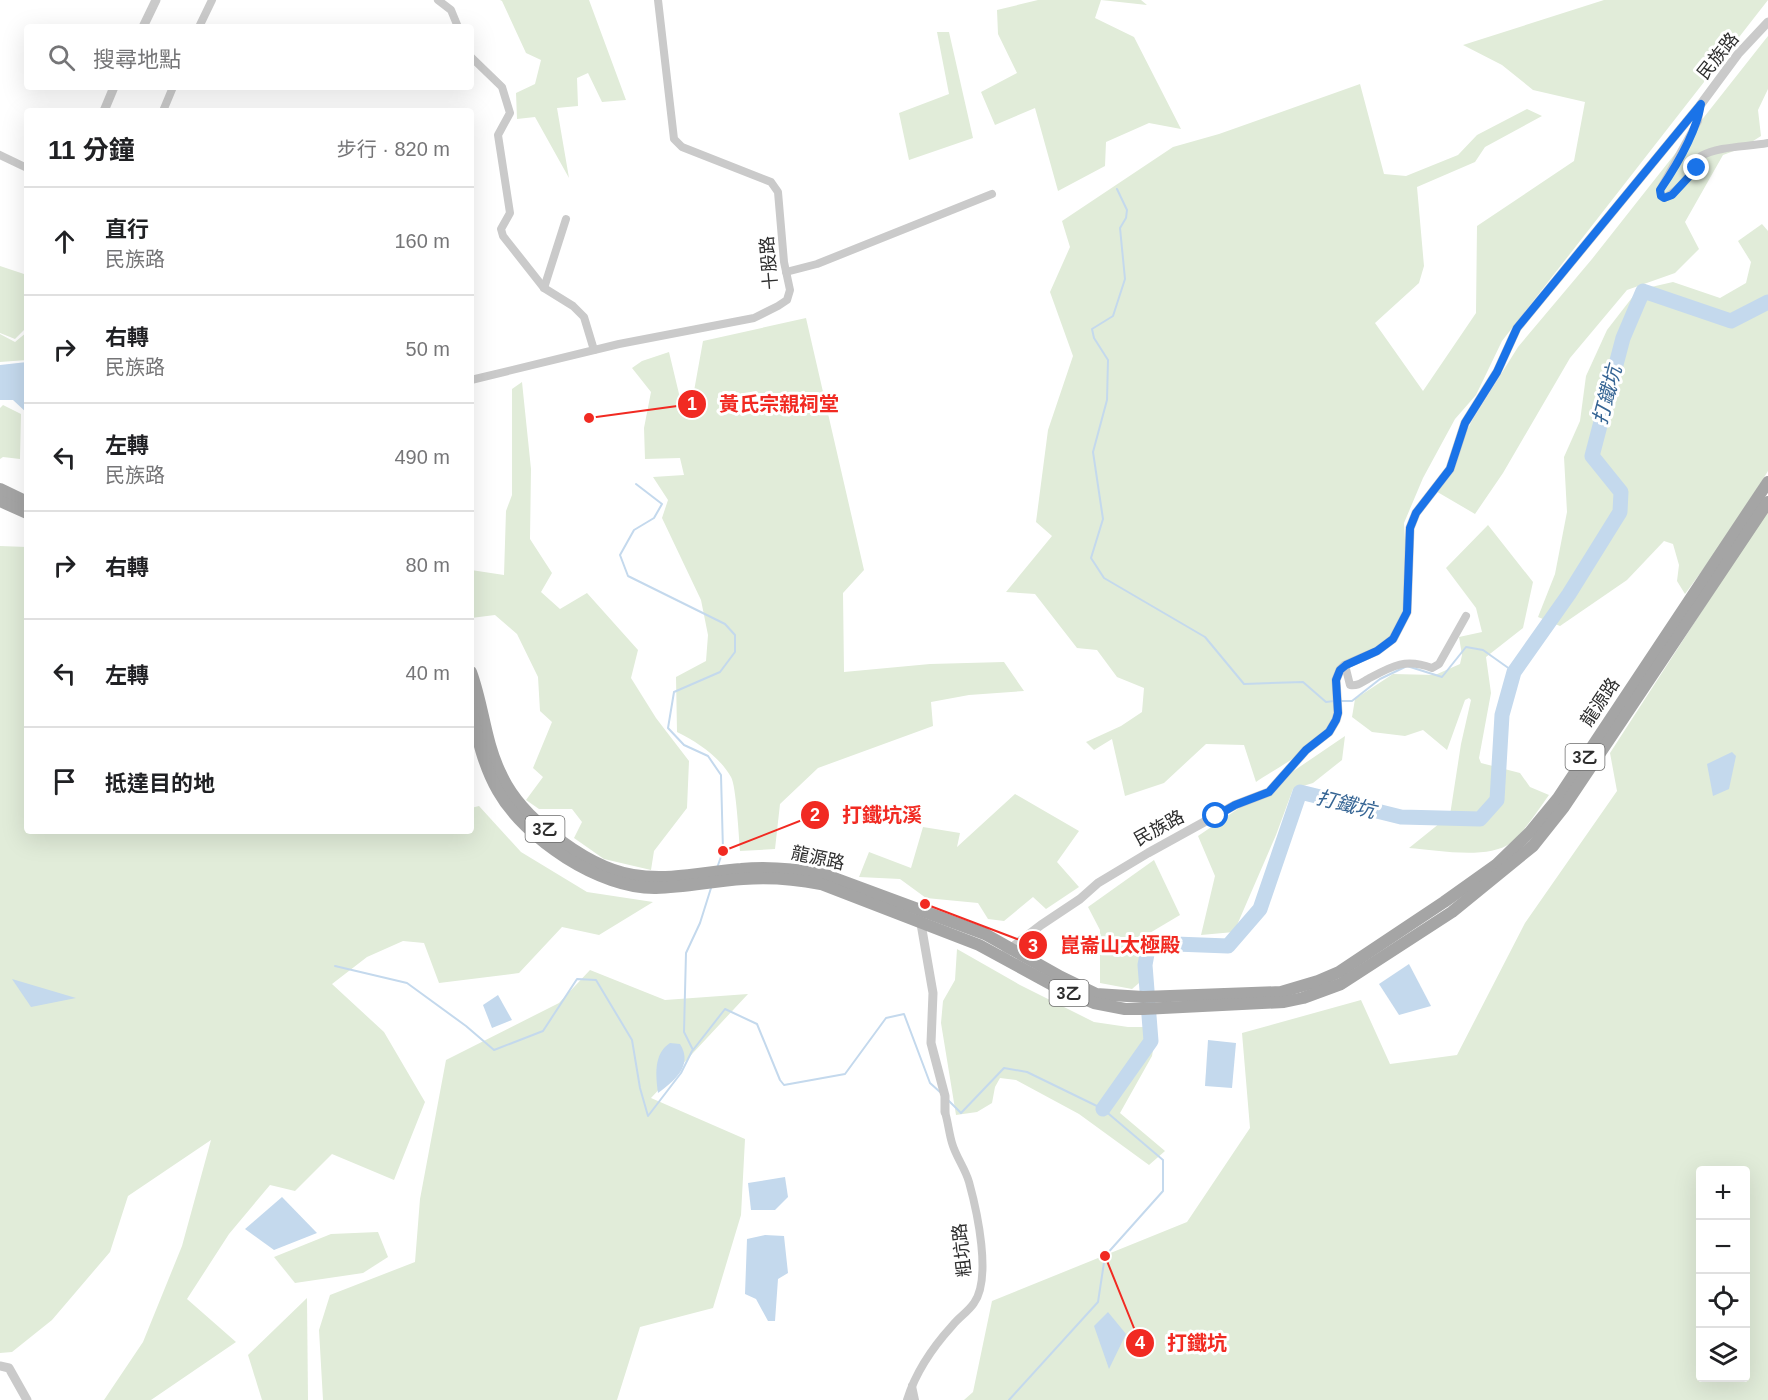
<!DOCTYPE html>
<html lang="zh-TW">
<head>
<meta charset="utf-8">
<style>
	:root { --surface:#fff; --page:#f2f2f2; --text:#202124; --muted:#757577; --line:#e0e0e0 }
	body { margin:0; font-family:Helvetica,"Noto Sans TC",sans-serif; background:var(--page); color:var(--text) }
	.controls { position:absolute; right:18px; bottom:18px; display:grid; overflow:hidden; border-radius:6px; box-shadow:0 6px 24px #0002 }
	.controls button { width:54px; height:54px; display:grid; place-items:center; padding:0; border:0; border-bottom:2px solid var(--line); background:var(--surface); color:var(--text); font:30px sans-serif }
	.stop { position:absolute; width:18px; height:18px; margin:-14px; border:4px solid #1a73e8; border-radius:50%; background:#fff }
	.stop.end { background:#1a73e8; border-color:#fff; box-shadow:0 2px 6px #0008 }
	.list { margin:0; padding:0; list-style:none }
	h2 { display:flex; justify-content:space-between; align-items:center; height:78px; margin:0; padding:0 24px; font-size:26px }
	h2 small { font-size:20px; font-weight:400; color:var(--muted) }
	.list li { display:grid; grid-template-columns:39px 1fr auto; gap:18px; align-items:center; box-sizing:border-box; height:108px; padding:0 24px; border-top:2px solid var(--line) }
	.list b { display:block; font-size:22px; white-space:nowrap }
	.list p { margin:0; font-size:20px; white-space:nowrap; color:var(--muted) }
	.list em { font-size:20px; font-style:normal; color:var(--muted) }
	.icon { flex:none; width:33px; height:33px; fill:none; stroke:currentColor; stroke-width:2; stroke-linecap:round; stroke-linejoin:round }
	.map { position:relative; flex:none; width:1768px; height:1400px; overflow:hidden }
	.search { position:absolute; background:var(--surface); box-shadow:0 6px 24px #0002; left:24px; top:24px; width:450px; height:66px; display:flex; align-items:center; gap:15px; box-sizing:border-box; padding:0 21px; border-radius:6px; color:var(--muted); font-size:22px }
	.panel { position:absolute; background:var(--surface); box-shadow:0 6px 24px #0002; left:24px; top:108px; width:450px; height:726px; border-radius:6px }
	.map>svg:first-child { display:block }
	.green { fill:#e1ecd9; fill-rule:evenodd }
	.water { fill:#c4d9ed }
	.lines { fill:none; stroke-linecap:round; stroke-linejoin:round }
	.stream { stroke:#c4d9ed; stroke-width:2 }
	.river { stroke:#c4d9ed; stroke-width:15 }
	.minor { stroke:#cacaca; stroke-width:8 }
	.tertiary { stroke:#cacaca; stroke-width:9 }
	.primary { stroke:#a5a5a5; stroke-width:12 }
	.route { stroke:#1a73e8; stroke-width:8 }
	.labels { text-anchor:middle; stroke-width:6; stroke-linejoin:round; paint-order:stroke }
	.shield { fill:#fff; stroke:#6c6c6c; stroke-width:1.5 }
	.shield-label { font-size:16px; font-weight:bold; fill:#2d2d2d }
	.street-label { font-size:18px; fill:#2d2d2d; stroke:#fff }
	.water-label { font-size:20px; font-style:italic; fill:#366594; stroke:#fff }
	.leader { fill:none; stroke:#f12a22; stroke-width:2 }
	.callout-dot { fill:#f12a22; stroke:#fff; stroke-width:2 }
	.mark-label { font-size:18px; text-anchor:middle; font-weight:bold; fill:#fff }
	.callout-label { font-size:20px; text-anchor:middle; font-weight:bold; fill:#f12a22; stroke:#fff; stroke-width:6; stroke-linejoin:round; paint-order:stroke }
</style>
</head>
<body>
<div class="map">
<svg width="1768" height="1400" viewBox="0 0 1768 1400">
	<rect width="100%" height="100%" fill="#fff"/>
	<g class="green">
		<polygon points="500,0 589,0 626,100 602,102 588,73 577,78 578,106 557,108 569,178 535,117 517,119 516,93 535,84 541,60 526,53 502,1"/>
		<polygon points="1038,0 1141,0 1147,5 1101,0 1095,18 1134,37 1181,129 1149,123 1106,142 1105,166 1058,191 1035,108 995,125 981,92 1017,73 998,34 997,10"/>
		<path d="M1604,0H1768L1502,341L1476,395L1455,419L1423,478L1404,523L1407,573L1404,608L1391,637L1339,671C1339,683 1340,697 1338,709C1332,740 1281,765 1256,782L1244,745L1206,744L1164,783L1125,796L1112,739L1094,750L1086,742L1121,726L1142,712L1144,688L1117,677L1097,650L1077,648L1035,594L1006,592L1052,536L1036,522L1048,430L1073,356L1050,292L1070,247L1062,221L1173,147L1219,134L1360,84L1384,174L1406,176L1458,155L1477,135L1527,109L1542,116L1485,147L1475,162L1417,187L1424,266L1419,283L1375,323L1423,391L1476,313L1477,226L1574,161L1585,102L1533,90L1502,65L1463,45Z"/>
		<polygon points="937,32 949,32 973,138 909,160 899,113 949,94"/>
		<polygon points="1768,36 1768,89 1758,110 1761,136 1742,148 1723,155 1685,222 1699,249 1675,273 1627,290 1570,358 1503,473 1475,514 1434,490 1473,419 1518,347 1592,259"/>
		<polygon points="1762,224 1768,231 1768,471 1729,534 1685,594 1677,581 1679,565 1673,544 1664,541 1627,580 1560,626 1538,617 1555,574 1567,512 1564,457 1580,421 1586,376 1607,330 1638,290 1673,282 1720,298 1746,283 1751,262 1738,241"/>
		<polygon points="0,266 27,275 27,327 15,339 0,333"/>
		<path d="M806,318L864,570L843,593L844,672L930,664L1004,662L1024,691L969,695L931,702L933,726L818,768L780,804L775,849L740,851C739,837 736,785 731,777C719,756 697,742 677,732L676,677L706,661L708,635L701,600L662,518L668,500L653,477L684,475L680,458L645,459L644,428L651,392L632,368L642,361L669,352L680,398L694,391L703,341Z"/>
		<polygon points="27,332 27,360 0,362 0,334 15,342"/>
		<polygon points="522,382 531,469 530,539 552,573 541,592 560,609 587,593 638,650 631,678 656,718 689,761 687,808 654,851 651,870 604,859 574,838 582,822 572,809 539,809 526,800 543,777 533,768 552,722 540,711 538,677 517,634 495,615 471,618 471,570 504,575 506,511 512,495 512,389"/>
		<polygon points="3,405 21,414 20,459 3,457 0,459 0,408"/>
		<path d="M1768,509V1400H964L973,1392L992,1301L1187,1222L1250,1128L1242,1033L1361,1000L1390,1064L1457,1055L1525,923L1617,791L1610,753ZM1700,1170H1746V1378H1700Z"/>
		<path d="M1488,525L1533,582L1523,628L1486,657L1491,693L1479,758L1481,763L1520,773L1530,787L1549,795C1541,806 1521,836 1511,843C1487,860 1437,850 1409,848L1450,815L1461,744L1471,700L1469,698L1465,700L1447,750L1423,730L1405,736L1372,732L1352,717L1355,699L1393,674L1435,675L1460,664L1462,655L1459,637L1482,632L1476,608L1446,568Z"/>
		<polygon points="0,546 27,547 27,831 471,831 471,808 479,806 521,852 587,892 653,902 599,935 562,927 519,973 439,983 424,943 403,941 367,957 332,984 384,1032 425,1102 394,1180 332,1154 295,1191 270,1185 229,1234 187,1299 236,1342 151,1400 104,1400 143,1342 182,1246 211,1140 128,1196 110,1252 52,1320 12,1352 0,1353"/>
		<polygon points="1345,736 1342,760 1313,783 1293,789 1276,835 1234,932 1201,935 1215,876 1198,836"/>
		<polygon points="1015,794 1079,831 1057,862 1079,887 1046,909 1033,897 1004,921 988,919 978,903 926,898 900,879 859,877 869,852 911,868 923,827 960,833 957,847"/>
		<polygon points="1154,860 1180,915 1143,937 1139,983 1132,989 1100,983 1100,930 1088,907"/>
		<polygon points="957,949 1020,985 1094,1022 1128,1027 1157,1027 1152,1056 1120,1113 1165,1151 1149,1165 1079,1114 1016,1080 1000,1078 995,1087 992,1103 977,1112 956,1115 941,1023 943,1001 955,980"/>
		<polygon points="590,970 665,1000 748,994 651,1098 745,1139 741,1215 713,1308 640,1327 617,1400 323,1400 319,1330 330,1295 415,1262 420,1199 446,1060 559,1003"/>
		<polygon points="378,1232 388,1257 363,1273 295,1283 274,1257 331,1234"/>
		<polygon points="307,1298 308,1400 262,1400 248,1355"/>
	</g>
	<g class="water">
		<polygon points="27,362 27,413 13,400 0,400 0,365"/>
		<polygon points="1732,752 1736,756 1729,789 1713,796 1707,764"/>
		<polygon points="1409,964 1431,1006 1399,1015 1379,984"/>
		<polygon points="12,979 76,998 31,1007"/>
		<polygon points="498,995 512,1020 492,1028 483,1005"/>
		<polygon points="1208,1040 1236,1043 1232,1088 1205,1086"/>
		<path d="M670,1043L680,1044C694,1066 673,1082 658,1093C656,1076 653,1054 670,1043Z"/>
		<polygon points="785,1177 788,1197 775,1210 751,1210 748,1183"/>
		<polygon points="282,1197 317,1233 274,1250 245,1229"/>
		<polygon points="765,1235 784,1236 788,1273 778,1279 775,1321 768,1321 756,1299 745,1294 747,1239"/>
		<polygon points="1108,1312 1126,1334 1109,1369 1094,1326"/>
	</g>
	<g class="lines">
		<g class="stream">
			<polyline points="1117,189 1127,210 1126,218 1120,228 1125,279 1113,316 1092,329 1094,338 1108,360 1107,400 1093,452 1103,519 1091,558 1104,578 1205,637 1244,684 1303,682 1326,702 1334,701"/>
			<polyline points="636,484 662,504 654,518 634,530 620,555 628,576 725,624 735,635 735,652 720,672 674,692 668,728 684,745 708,756 721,775 723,851 717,868"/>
			<polyline points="1340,701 1352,701 1380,679 1407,666 1442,677 1466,647 1483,650 1514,672"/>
			<polyline points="711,888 700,923 686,953 684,1032 693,1050 725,1009 757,1024 780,1080 784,1085 845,1074 886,1018 904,1014 930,1083 940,1092"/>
			<polyline points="335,966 407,983 466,1026 494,1050 543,1031 577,979 596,980 632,1040 640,1088 648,1116 681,1073 692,1051"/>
			<polyline points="948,1100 961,1113 1004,1068 1027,1072 1103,1109 1163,1160 1163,1191 1105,1256 1098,1302 1009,1400"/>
		</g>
		<polyline class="river" points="1103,1109 1151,1041 1145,965 1149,943 1228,946 1260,909 1300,792 1401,817 1480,819 1497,800 1502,715 1514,672 1569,594 1620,512 1621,492 1592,456 1623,338 1643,291 1731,321 1768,302"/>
		<g class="minor">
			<polyline points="438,0 451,10 458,27"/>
			<polyline points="199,27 212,0"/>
			<polyline points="471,57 502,87 510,113 498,135 510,213 501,229 503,236 544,288 573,306 584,317 594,350"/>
			<path d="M1700,105L1698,121L1660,190L1661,196L1664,198C1678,192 1696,169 1701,156C1719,146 1748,147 1768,143"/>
			<polyline points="163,111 173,87"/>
			<polyline points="0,155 27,168"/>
			<polyline points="786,272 817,264 992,194"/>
			<polyline points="544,288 566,219"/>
			<polyline points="471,380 619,344 754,318 778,306 787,300 790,290 784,262 778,192 771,182 682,147 674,139 658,0"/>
			<path d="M1345,665L1350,685C1358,686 1361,683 1368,679C1392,666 1405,658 1432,668L1439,664L1466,616"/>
			<polyline points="912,1386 915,1400"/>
			<path d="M907,1400C916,1371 932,1348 952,1326C959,1317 968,1312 974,1303C992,1278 977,1211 969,1182C965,1168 956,1157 952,1143C949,1133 948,1122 945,1112"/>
		</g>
		<g class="tertiary">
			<polyline points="143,27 156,0"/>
			<polyline points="104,111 114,87"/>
			<polyline points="920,918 933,993 931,1043 945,1096 945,1112"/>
			<polyline points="1006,952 1041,925 1080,899 1098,883 1148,853 1235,805 1269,792 1306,750 1329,732 1336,720 1338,713 1336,680 1340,670 1345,665 1377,651 1393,639 1407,612 1410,528 1416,513 1450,469 1465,423 1497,372 1517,328 1701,104 1738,54 1768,22"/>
			<polyline points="0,1366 9,1368 27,1400"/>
		</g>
		<g class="primary">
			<polyline points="0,489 27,502"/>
			<polyline points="0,501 27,513"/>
			<path d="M471,672C483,704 485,741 500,772C511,797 531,818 552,834C576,853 603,870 633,875C669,881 705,872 741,869C769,866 796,869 823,874L985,934L1061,977L1096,994L1143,997L1281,992L1318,981L1339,972L1444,902L1496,865L1530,832L1558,798L1768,482"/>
			<path d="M471,708C477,736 483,765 498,791C525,839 600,889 656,888C685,887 714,881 743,879C769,877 795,879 821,884L979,945L1056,987L1094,1003L1125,1009H1143L1284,1002L1303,998L1341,984L1452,912L1533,846L1564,807L1768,502"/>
		</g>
	</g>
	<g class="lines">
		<path class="route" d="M1216,816L1235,805L1269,792L1306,750L1329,732L1336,720L1338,713L1336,680L1340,670L1346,665L1377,651L1393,639L1407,612L1410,528L1416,513L1450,469L1465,423L1497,372L1517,328L1701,104C1696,134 1677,165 1660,190L1661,196L1664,198L1672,195L1697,168"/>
	</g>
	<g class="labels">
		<g class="shield">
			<rect x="1565.5" y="744" width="39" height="26" rx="4.5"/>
			<rect x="525.5" y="816" width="39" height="26" rx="4.5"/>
			<rect x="1049.5" y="980" width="39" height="26" rx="4.5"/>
		</g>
		<g class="shield-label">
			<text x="1585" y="763">3乙</text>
			<text x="545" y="835">3乙</text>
			<text x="1069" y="999">3乙</text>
		</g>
		<g class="street-label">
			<text transform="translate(1718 56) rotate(-51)" y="6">民族路</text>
			<text transform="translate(769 263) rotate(-95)" y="6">十股路</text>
			<text transform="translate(1600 702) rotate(-56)" y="6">龍源路</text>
			<text transform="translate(1159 828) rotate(-29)" y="6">民族路</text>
			<text transform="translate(818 858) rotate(12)" y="6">龍源路</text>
			<text transform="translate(962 1250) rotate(-96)" y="6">粗坑路</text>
		</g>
		<g class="water-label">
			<text transform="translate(1607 395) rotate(-75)" y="7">打鐵坑</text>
			<text transform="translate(1346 804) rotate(14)" y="7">打鐵坑</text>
		</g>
	</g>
	<path class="leader" d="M589 418L692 404M723 851L815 815M925 904L1033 945M1105 1256L1140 1343"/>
	<g class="callout-dot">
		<circle cx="589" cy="418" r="6"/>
		<circle cx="723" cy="851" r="6"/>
		<circle cx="925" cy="904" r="6"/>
		<circle cx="1105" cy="1256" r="6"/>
		<circle cx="692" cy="404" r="15"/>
		<circle cx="815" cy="815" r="15"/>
		<circle cx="1033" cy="945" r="15"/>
		<circle cx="1140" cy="1343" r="15"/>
	</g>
	<g class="mark-label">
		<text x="692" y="410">1</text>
		<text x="815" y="821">2</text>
		<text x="1033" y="952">3</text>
		<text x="1140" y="1349">4</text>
	</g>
	<g class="callout-label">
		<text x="779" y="411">黃氏宗親祠堂</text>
		<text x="882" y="822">打鐵坑溪</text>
		<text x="1120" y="952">崑崙山太極殿</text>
		<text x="1197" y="1350">打鐵坑</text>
	</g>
</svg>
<div class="controls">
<button>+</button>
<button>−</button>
<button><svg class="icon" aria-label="locate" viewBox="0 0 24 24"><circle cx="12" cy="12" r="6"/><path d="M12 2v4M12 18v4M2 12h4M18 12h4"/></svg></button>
<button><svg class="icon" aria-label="layers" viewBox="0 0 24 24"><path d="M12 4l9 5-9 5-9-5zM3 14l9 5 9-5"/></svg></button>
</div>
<div class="stop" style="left:1216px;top:816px"></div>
<div class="stop end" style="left:1697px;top:168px"></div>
<div class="search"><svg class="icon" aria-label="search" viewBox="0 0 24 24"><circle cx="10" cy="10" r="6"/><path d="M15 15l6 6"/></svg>搜尋地點</div>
<section class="panel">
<h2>11 分鐘<small>步行 · 820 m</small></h2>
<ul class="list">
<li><svg class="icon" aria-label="ahead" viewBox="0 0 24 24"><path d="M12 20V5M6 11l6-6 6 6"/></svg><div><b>直行</b><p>民族路</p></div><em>160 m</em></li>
<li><svg class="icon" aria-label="right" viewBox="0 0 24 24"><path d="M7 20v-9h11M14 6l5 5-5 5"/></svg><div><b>右轉</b><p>民族路</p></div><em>50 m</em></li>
<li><svg class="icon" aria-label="left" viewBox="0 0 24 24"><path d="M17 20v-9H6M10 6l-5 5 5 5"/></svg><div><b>左轉</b><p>民族路</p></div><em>490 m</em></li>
<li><svg class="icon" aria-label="right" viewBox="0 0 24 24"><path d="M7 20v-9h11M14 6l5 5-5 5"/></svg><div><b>右轉</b></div><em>80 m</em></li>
<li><svg class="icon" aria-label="left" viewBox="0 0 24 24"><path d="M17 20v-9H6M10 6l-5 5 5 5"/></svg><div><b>左轉</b></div><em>40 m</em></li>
<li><svg class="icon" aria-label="arrive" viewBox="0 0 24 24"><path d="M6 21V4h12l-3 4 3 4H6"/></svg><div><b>抵達目的地</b></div></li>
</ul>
</section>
</div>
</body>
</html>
